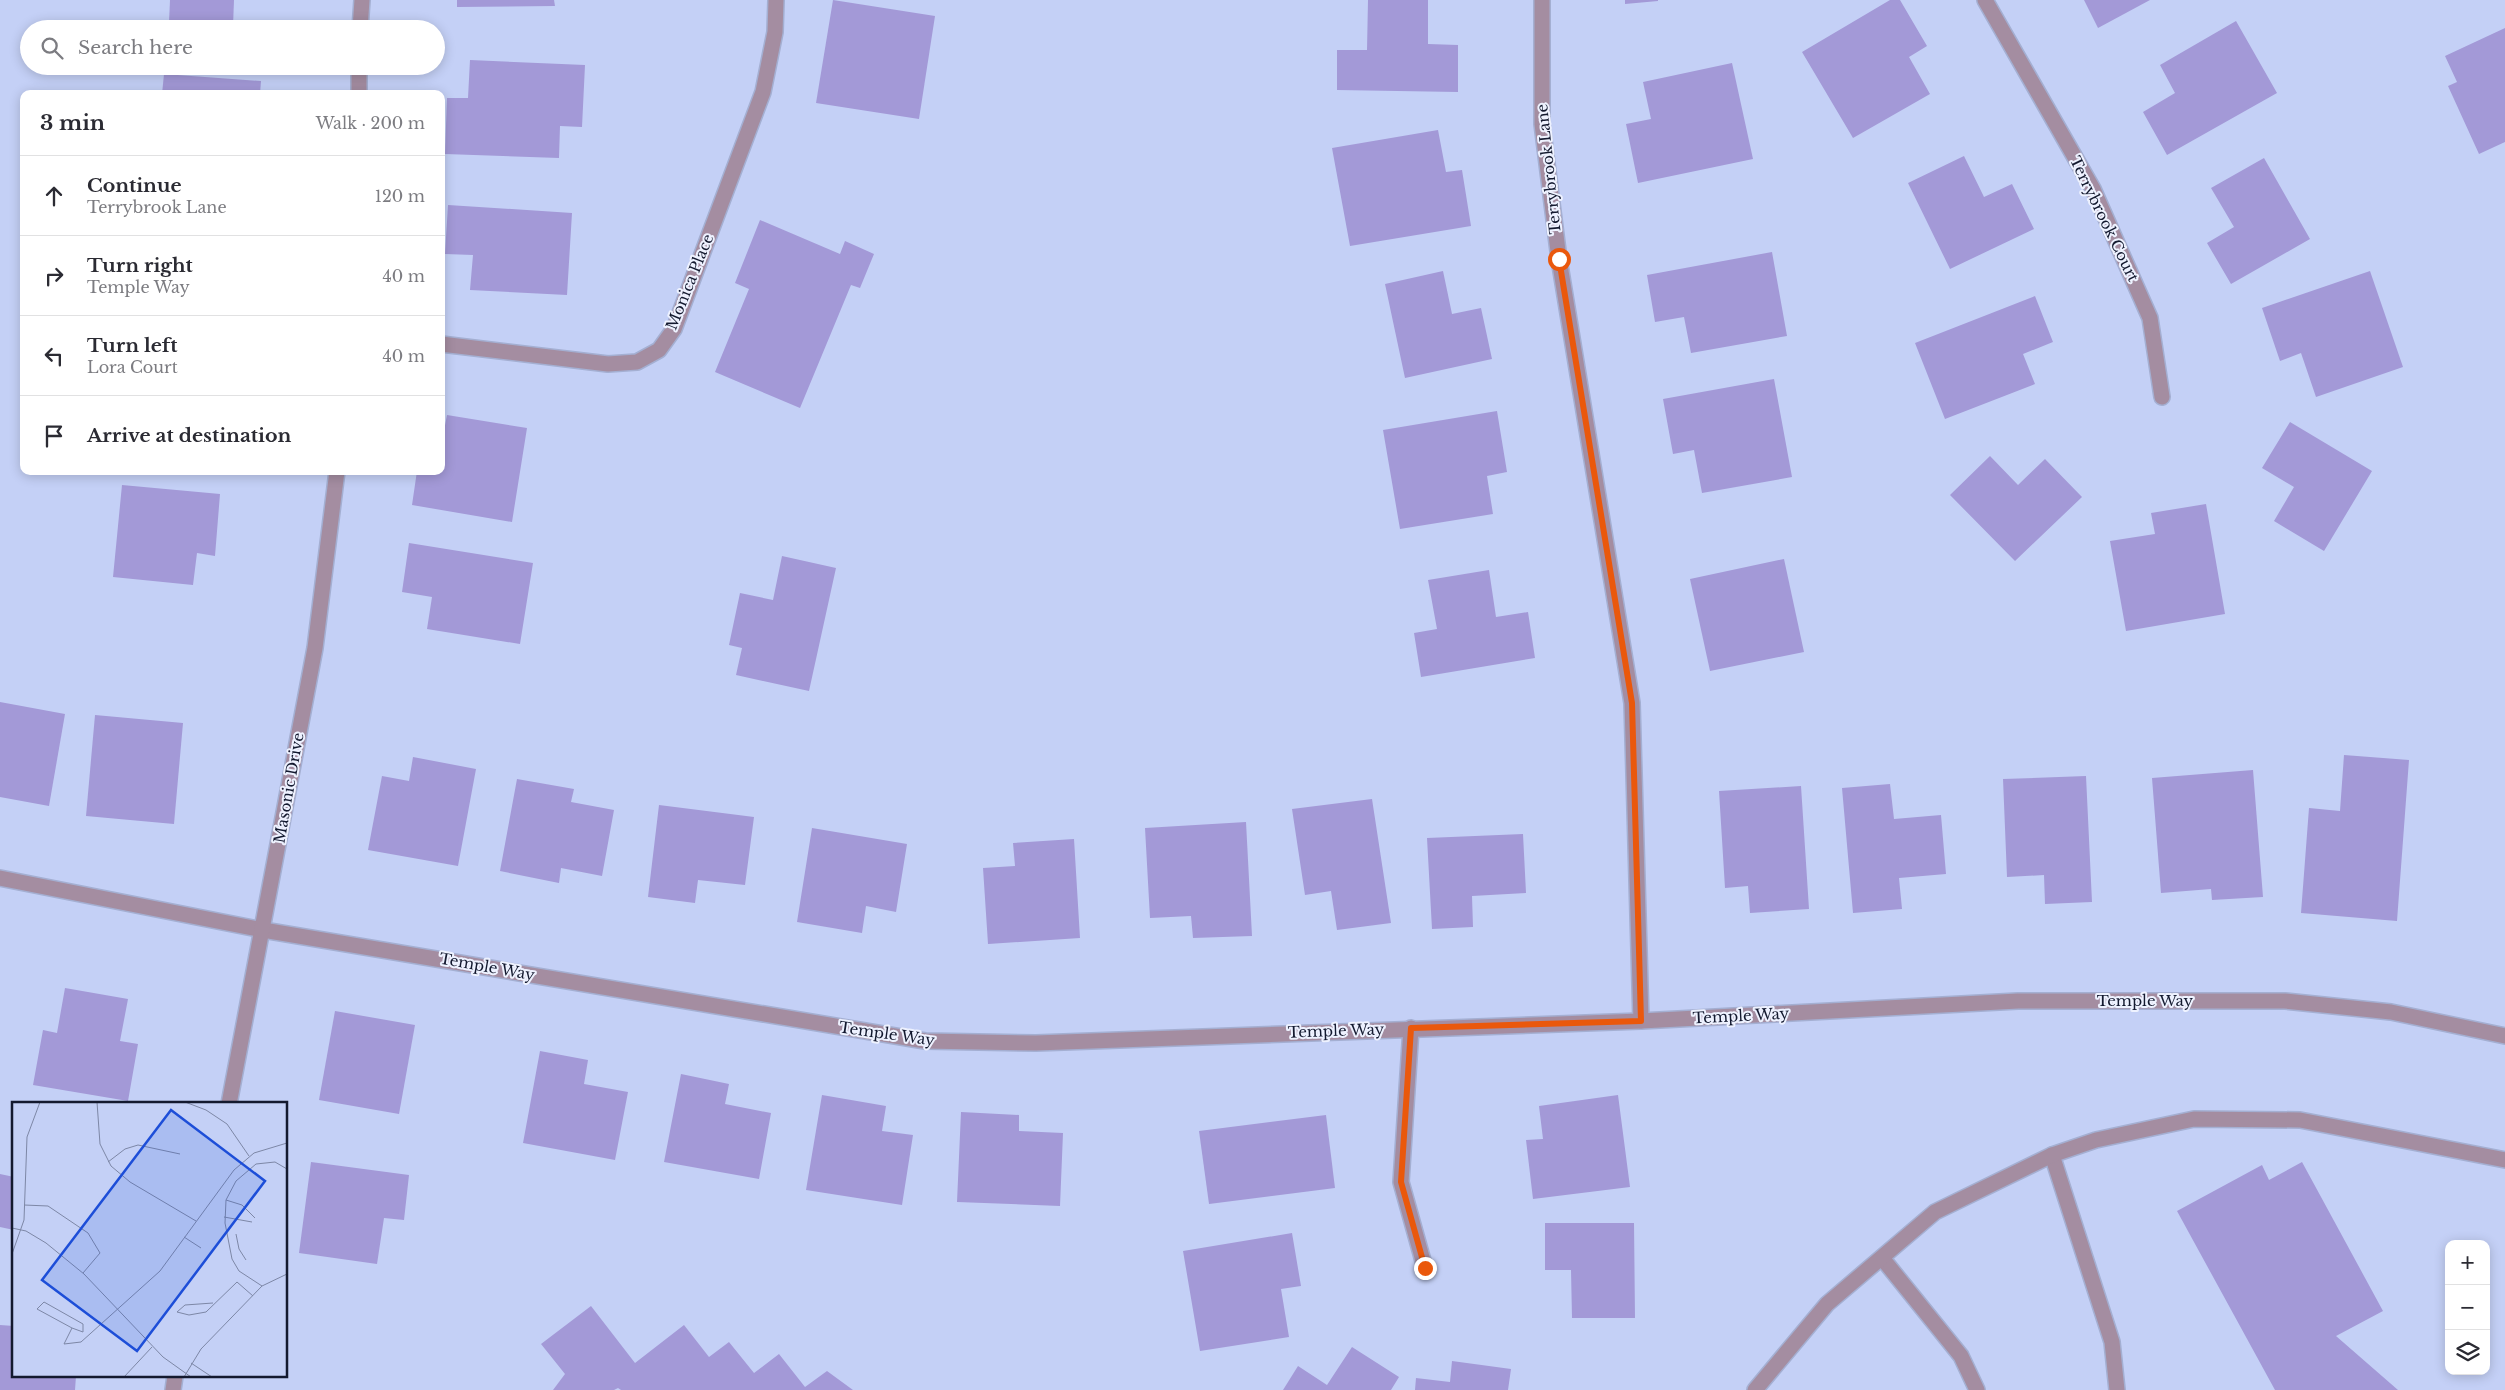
<!DOCTYPE html>
<html lang="en">
<head>
<meta charset="utf-8">
<style>
	:root { --surface:#fff; --page:#f7f7f7; --text:#2b2b33; --muted:#7c7c81; --line:#e1e1e2 }
	body { margin:0; font-family:"Libre Baskerville",serif; background:var(--page); color:var(--text) }
	.controls { position:absolute; right:15px; bottom:15px; display:grid; overflow:hidden; border-radius:10px; box-shadow:0 2px 12px #0003 }
	.controls button { width:45px; height:45px; display:grid; place-items:center; padding:0; border:0; border-bottom:1px solid var(--line); background:var(--surface); color:var(--text); font:25px sans-serif }
	.stop { position:absolute; width:15px; height:15px; margin:-11px; border:4px solid #ea580c; border-radius:50%; background:#fff }
	.stop.end { background:#ea580c; border-color:#fff; box-shadow:0 1px 5px #0008 }
	.list { margin:0; padding:0; list-style:none }
	h2 { display:flex; justify-content:space-between; align-items:center; height:65px; margin:0; padding:0 20px; font-size:21px }
	h2 small { font-size:16px; font-weight:400; color:var(--muted) }
	.list li { display:grid; grid-template-columns:32px 1fr auto; gap:15px; align-items:center; box-sizing:border-box; height:80px; padding:0 20px; border-top:1px solid var(--line) }
	.list b { display:block; font-size:19px; white-space:nowrap }
	.list p { margin:0; font-size:16px; white-space:nowrap; color:var(--muted) }
	.list em { font-size:16px; font-style:normal; color:var(--muted) }
	.icon { flex:none; width:28px; height:28px; fill:none; stroke:currentColor; stroke-width:2; stroke-linecap:round; stroke-linejoin:round }
	.map { position:relative; flex:none; width:2505px; height:1390px; overflow:hidden }
	.search { position:absolute; background:var(--surface); box-shadow:0 2px 12px #0003; left:20px; top:20px; width:425px; height:55px; display:flex; align-items:center; gap:12px; box-sizing:border-box; padding:0 18px; border-radius:28px; color:var(--muted); font-size:19px }
	.panel { position:absolute; background:var(--surface); box-shadow:0 2px 12px #0003; left:20px; top:90px; width:425px; height:385px; border-radius:10px }
	.map>svg:first-child { display:block }
	.building { fill:#a399d7 }
	.lines { fill:none; stroke-linecap:round; stroke-linejoin:round }
	.lane-casing { stroke:#a4afd2; stroke-width:18 }
	.street-casing { stroke:#a4afd2; stroke-width:18 }
	.lane { stroke:#a48da1; stroke-width:15 }
	.street { stroke:#a48da1; stroke-width:15 }
	.route { stroke:#ea580c; stroke-width:6 }
	.labels { text-anchor:middle; stroke-width:4; stroke-linejoin:round; paint-order:stroke }
	.street-label { font-size:15px; fill:#13192f; stroke:#eef2ff }
	.inset-road { fill:none; stroke:#7d87a6; stroke-width:1 }
	.view { fill:#1d4ed8; fill-opacity:0.15; stroke:#1d4ed8; stroke-width:2.5 }
	.inset-edge { fill:none; stroke:#13192f; stroke-width:2.5 }
</style>
</head>
<body>
<div class="map">
<svg width="2505" height="1390" viewBox="0 0 2505 1390">
	<rect width="100%" height="100%" fill="#c4d0f6"/>
	<g class="building">
		<polygon points="170,0 234,0 233,26 169,23"/>
		<polygon points="457,0 554,0 555,6 457,7"/>
		<polygon points="833,0 935,16 919,119 816,103"/>
		<polygon points="1368,0 1428,0 1428,44 1458,45 1458,92 1337,90 1337,50 1367,50"/>
		<polygon points="1625,0 1658,0 1658,1 1625,4"/>
		<polygon points="1890,0 1900,0 1927,46 1909,57 1930,94 1853,138 1802,52"/>
		<polygon points="2084,0 2150,0 2098,28"/>
		<polygon points="2236,21 2277,93 2167,155 2143,112 2175,93 2160,65"/>
		<polygon points="2505,28 2505,142 2479,154 2448,86 2457,82 2445,56"/>
		<polygon points="470,60 585,65 582,127 560,126 559,158 445,154 447,98 468,98"/>
		<polygon points="1732,63 1753,159 1638,183 1626,124 1651,119 1643,82"/>
		<polygon points="164,74 261,81 260,94 162,94"/>
		<polygon points="1438,130 1446,172 1462,170 1471,226 1350,246 1332,148"/>
		<polygon points="1964,156 1984,197 2012,184 2034,229 1950,269 1908,183"/>
		<polygon points="2264,158 2310,239 2231,284 2207,243 2234,227 2211,188"/>
		<polygon points="448,205 572,213 567,295 470,290 473,255 445,254"/>
		<polygon points="760,220 840,254 845,241 874,254 860,288 851,285 800,408 715,372 749,289 735,283"/>
		<polygon points="1772,252 1787,336 1691,353 1684,317 1655,322 1647,275"/>
		<polygon points="1443,271 1452,314 1481,308 1492,359 1405,378 1385,284"/>
		<polygon points="2370,271 2403,367 2316,397 2301,353 2280,361 2262,308"/>
		<polygon points="2035,296 2053,342 2023,354 2035,384 1945,419 1915,343"/>
		<polygon points="1774,379 1792,477 1702,493 1694,450 1673,454 1663,399"/>
		<polygon points="1497,411 1507,472 1487,476 1493,514 1400,529 1383,430"/>
		<polygon points="447,415 527,428 512,522 412,505 417,471 441,471 441,446"/>
		<polygon points="2290,422 2372,471 2324,551 2274,521 2294,487 2262,468"/>
		<polygon points="1990,456 2018,485 2045,459 2082,497 2015,561 1950,495"/>
		<polygon points="122,485 220,494 215,556 197,553 193,585 113,577"/>
		<polygon points="2206,504 2225,614 2126,631 2110,541 2155,534 2151,513"/>
		<polygon points="409,543 533,563 520,644 427,629 432,597 402,592"/>
		<polygon points="782,556 836,568 809,691 736,675 742,648 729,645 740,593 773,600"/>
		<polygon points="1784,559 1804,652 1710,671 1690,579"/>
		<polygon points="1489,570 1496,617 1528,612 1535,658 1421,677 1414,633 1437,629 1428,580"/>
		<polygon points="0,702 65,714 49,806 0,797"/>
		<polygon points="95,715 183,723 174,824 86,816"/>
		<polygon points="2344,755 2409,760 2397,921 2301,913 2309,808 2340,811"/>
		<polygon points="413,757 476,769 458,866 368,850 382,776 409,781"/>
		<polygon points="2253,770 2263,897 2212,900 2211,889 2161,893 2152,778"/>
		<polygon points="2086,776 2092,902 2045,904 2044,875 2007,877 2003,779"/>
		<polygon points="517,779 574,789 571,802 614,810 602,876 561,868 559,883 500,871"/>
		<polygon points="1890,784 1894,819 1941,815 1946,874 1899,878 1902,909 1853,913 1842,788"/>
		<polygon points="1801,786 1809,909 1750,913 1748,886 1725,888 1719,791"/>
		<polygon points="1372,799 1391,923 1337,930 1331,891 1305,895 1292,809"/>
		<polygon points="659,805 754,817 745,885 698,880 695,903 648,897"/>
		<polygon points="1246,822 1252,936 1193,938 1191,916 1150,918 1145,828"/>
		<polygon points="812,828 907,844 896,912 866,906 862,933 797,922"/>
		<polygon points="1523,834 1526,893 1472,896 1473,927 1432,929 1427,838"/>
		<polygon points="1074,839 1080,938 988,944 983,868 1015,866 1013,843"/>
		<polygon points="65,988 128,999 120,1041 138,1044 128,1101 33,1085 43,1030 57,1033"/>
		<polygon points="335,1011 415,1025 399,1114 319,1100"/>
		<polygon points="540,1051 588,1060 584,1084 628,1092 615,1160 523,1143"/>
		<polygon points="681,1074 729,1084 725,1104 771,1113 759,1179 664,1162"/>
		<polygon points="822,1095 886,1106 882,1131 913,1135 902,1205 806,1190"/>
		<polygon points="1618,1095 1630,1187 1533,1199 1526,1140 1543,1139 1539,1106"/>
		<polygon points="961,1112 1019,1115 1019,1131 1063,1133 1060,1206 957,1202"/>
		<polygon points="1326,1115 1335,1188 1209,1204 1199,1131"/>
		<polygon points="311,1162 409,1175 404,1220 384,1218 377,1264 299,1253"/>
		<polygon points="2302,1162 2383,1311 2336,1336 2398,1390 2275,1390 2177,1211 2262,1165 2269,1180"/>
		<polygon points="0,1174 14,1177 14,1230 0,1227"/>
		<polygon points="1545,1223 1634,1223 1635,1318 1572,1318 1571,1270 1545,1270"/>
		<polygon points="1292,1233 1301,1286 1281,1289 1289,1337 1200,1351 1183,1251"/>
		<polygon points="591,1306 635,1363 684,1325 709,1357 729,1342 754,1373 779,1354 805,1387 827,1371 853,1390 621,1390 618,1388 614,1390 553,1390 565,1374 541,1344"/>
		<polygon points="0,1325 14,1326 14,1376 76,1376 75,1390 0,1390"/>
		<polygon points="1352,1347 1399,1377 1391,1390 1283,1390 1298,1366 1327,1385"/>
		<polygon points="1452,1361 1511,1369 1508,1390 1415,1390 1416,1378 1450,1382"/>
	</g>
	<g class="lines">
		<g class="lane-casing">
			<g id="lane">
				<polyline points="2052,1155 2112,1342 2117,1390"/>
				<polyline points="1882,1258 1961,1356 1977,1390"/>
				<polyline points="1755,1390 1827,1304 1935,1212 2052,1155 2096,1140 2194,1119 2300,1120 2505,1160"/>
			</g>
		</g>
		<g class="street-casing">
			<g id="street">
				<polyline points="1542,0 1542,124 1559,259 1632,703 1641,1021"/>
				<polyline points="1985,0 2093,189 2150,318 2162,397"/>
				<polyline points="360,29 362,0"/>
				<polyline points="359,94 359,66"/>
				<polyline points="441,344 608,364 637,362 659,350 674,329 763,92 775,32 776,0"/>
				<polyline points="0,878 263,930 925,1041 1036,1043 1641,1021 2018,1001 2285,1001 2391,1012 2505,1036"/>
				<polyline points="1411,1028 1401,1182 1425,1268"/>
				<polyline points="229,1104 315,648 337,471"/>
				<polyline points="173,1390 175,1376"/>
			</g>
		</g>
		<use href="#lane" class="lane"/>
		<use href="#street" class="street"/>
	</g>
	<g class="lines">
		<polyline class="route" points="1425,1268 1401,1182 1411,1028 1641,1021 1632,703 1559,259"/>
	</g>
	<g class="labels">
		<g class="street-label">
			<text transform="translate(1549 169) rotate(-96)" y="5">Terrybrook Lane</text>
			<text transform="translate(2104 219) rotate(64)" y="5">Terrybrook Court</text>
			<text transform="translate(690 282) rotate(-68)" y="5">Monica Place</text>
			<text transform="translate(289 788) rotate(-80)" y="5">Masonic Drive</text>
			<text transform="translate(487 967) rotate(10)" y="5">Temple Way</text>
			<text x="2145" y="1006">Temple Way</text>
			<text transform="translate(1741 1016) rotate(-3)" y="5">Temple Way</text>
			<text transform="translate(1336 1031) rotate(-2)" y="5">Temple Way</text>
			<text transform="translate(887 1034) rotate(8)" y="5">Temple Way</text>
		</g>
	</g>
	<g transform="translate(12 1102)">
		<rect width="275" height="275" fill="#c4d0f6"/>
		<path class="inset-road" d="M85,0L88,42L99,64L118,80L184,119M173,0L194,8L215,22L237,54M96,60L113,47L126,43L168,52M214,98L230,103L243,116M12,103L36,104L76,131L88,151L71,171M212,115L240,120M0,126L14,129L34,141L72,172L151,255L179,275M224,132L227,147L234,158M172,135L189,146M0,152L12,118L15,35L28,0M250,184L227,169L220,157L213,121L214,98L224,79L244,62L263,60L275,67M201,201L173,203L165,210L177,213L194,210L225,180L241,194M60,226L71,230V222L32,200L25,207L60,226L52,242L69,240L148,169L222,68L242,51L275,41M179,261L200,275M112,275L140,245M172,275L189,247L250,184L275,172"/>
		<path class="view" d="M159,8L253,79L125,249L30,178Z"/>
		<rect width="275" height="275" class="inset-edge"/>
	</g>
</svg>
<div class="controls">
<button>+</button>
<button>−</button>
<button><svg class="icon" aria-label="layers" viewBox="0 0 24 24"><path d="M12 4l9 5-9 5-9-5zM3 14l9 5 9-5"/></svg></button>
</div>
<div class="stop" style="left:1559px;top:259px"></div>
<div class="stop end" style="left:1425px;top:1268px"></div>
<div class="search"><svg class="icon" aria-label="search" viewBox="0 0 24 24"><circle cx="10" cy="10" r="6"/><path d="M15 15l6 6"/></svg>Search here</div>
<section class="panel">
<h2>3 min<small>Walk · 200 m</small></h2>
<ul class="list">
<li><svg class="icon" aria-label="ahead" viewBox="0 0 24 24"><path d="M12 20V5M6 11l6-6 6 6"/></svg><div><b>Continue</b><p>Terrybrook Lane</p></div><em>120 m</em></li>
<li><svg class="icon" aria-label="right" viewBox="0 0 24 24"><path d="M7 20v-9h11M14 6l5 5-5 5"/></svg><div><b>Turn right</b><p>Temple Way</p></div><em>40 m</em></li>
<li><svg class="icon" aria-label="left" viewBox="0 0 24 24"><path d="M17 20v-9H6M10 6l-5 5 5 5"/></svg><div><b>Turn left</b><p>Lora Court</p></div><em>40 m</em></li>
<li><svg class="icon" aria-label="arrive" viewBox="0 0 24 24"><path d="M6 21V4h12l-3 4 3 4H6"/></svg><div><b>Arrive at destination</b></div></li>
</ul>
</section>
</div>
</body>
</html>
